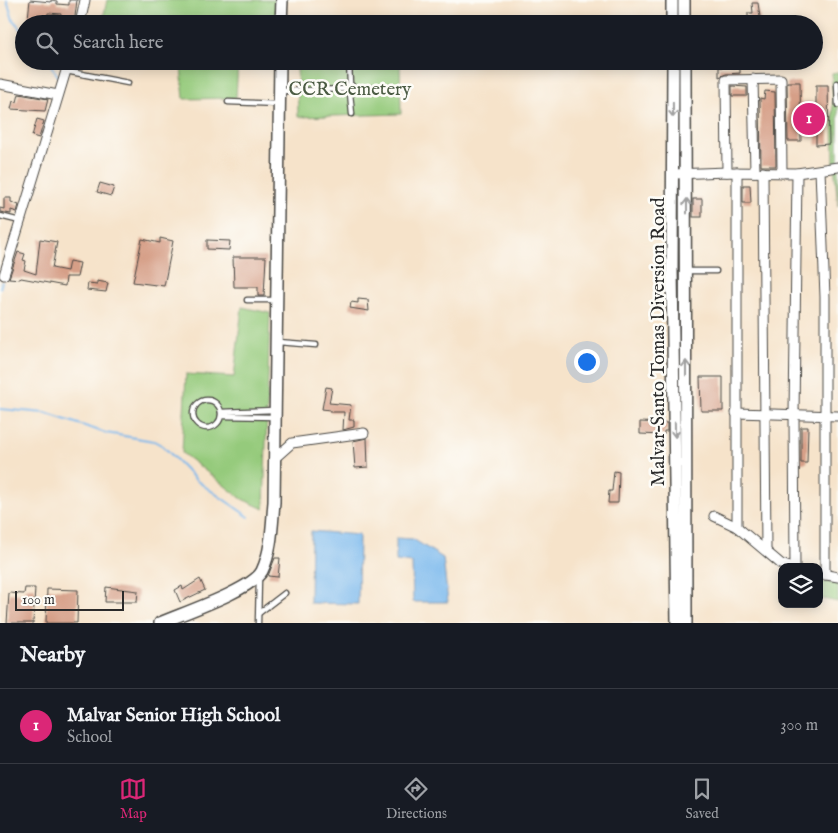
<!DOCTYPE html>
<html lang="en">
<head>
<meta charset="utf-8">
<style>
	:root { --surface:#171b24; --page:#20242c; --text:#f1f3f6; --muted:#9ea1a6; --line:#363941; --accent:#db2777 }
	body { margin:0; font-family:"IM FELL English",serif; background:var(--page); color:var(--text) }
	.controls { position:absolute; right:15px; bottom:15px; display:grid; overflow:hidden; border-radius:10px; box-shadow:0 2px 12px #0003 }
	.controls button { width:45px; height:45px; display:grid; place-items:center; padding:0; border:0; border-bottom:1px solid var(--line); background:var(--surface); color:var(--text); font:25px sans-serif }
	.scale { position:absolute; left:15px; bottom:12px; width:109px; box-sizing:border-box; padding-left:5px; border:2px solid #2b2b2b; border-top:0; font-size:14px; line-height:18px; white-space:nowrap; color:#2b2b2b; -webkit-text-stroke:4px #fdfcf7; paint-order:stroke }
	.you { position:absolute; left:586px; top:361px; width:18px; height:18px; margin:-12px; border:4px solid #fff; border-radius:50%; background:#1a73e8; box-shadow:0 0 0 8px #1a73e833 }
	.badge { display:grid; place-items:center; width:32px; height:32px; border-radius:50%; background:var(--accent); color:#fff; font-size:16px; font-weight:700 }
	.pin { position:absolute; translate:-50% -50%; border:2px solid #fff; box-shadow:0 1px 5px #0006 }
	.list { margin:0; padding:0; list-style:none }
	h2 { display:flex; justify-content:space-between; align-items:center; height:65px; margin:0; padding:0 20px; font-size:21px }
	h2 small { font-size:16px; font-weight:400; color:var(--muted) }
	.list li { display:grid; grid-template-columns:32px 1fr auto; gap:15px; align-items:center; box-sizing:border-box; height:75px; padding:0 20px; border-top:1px solid var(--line) }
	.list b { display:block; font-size:19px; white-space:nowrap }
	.list p { margin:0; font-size:16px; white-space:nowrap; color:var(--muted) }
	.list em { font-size:16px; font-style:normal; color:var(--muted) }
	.icon { flex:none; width:28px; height:28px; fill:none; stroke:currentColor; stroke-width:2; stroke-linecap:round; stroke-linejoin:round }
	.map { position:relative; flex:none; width:838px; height:623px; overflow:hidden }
	.search { position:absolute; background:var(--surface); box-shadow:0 2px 12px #0003; left:15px; right:15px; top:15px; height:55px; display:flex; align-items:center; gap:12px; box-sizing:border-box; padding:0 18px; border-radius:28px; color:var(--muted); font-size:19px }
	.sheet { height:140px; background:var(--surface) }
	nav { display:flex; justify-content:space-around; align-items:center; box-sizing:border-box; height:70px; border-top:1px solid var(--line); background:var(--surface); font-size:14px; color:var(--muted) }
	nav a { display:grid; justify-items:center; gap:2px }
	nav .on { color:var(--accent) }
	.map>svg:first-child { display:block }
	.green { fill:#95ca7b; stroke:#607a53 }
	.water { fill:#79b8ed; stroke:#52728c }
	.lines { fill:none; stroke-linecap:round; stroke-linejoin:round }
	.stream { stroke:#79b8ed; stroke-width:2 }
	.building { fill:#d69f87 }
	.service-casing { stroke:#494743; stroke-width:7 }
	.minor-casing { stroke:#494743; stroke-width:11 }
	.tertiary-casing { stroke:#494743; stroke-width:14 }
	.service { stroke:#fff; stroke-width:4.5 }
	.minor { stroke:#fff; stroke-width:9 }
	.tertiary { stroke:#fff; stroke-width:11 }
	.oneway { stroke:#a0a0a0 }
	.labels { text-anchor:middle; stroke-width:5; stroke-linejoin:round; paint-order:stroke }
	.park-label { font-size:19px; fill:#4b5b43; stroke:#fdfcf7 }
	.street-label { font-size:19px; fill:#2b2b2b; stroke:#fdfcf7 }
</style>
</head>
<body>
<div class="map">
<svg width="838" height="623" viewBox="0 0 838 623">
	<rect width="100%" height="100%" fill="#fdfcf7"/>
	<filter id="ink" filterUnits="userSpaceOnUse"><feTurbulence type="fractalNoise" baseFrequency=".02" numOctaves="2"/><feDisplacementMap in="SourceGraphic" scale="10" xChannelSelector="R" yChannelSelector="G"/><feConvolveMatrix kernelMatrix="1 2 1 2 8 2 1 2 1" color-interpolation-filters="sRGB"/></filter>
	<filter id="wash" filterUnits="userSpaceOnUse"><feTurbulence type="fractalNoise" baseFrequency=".0096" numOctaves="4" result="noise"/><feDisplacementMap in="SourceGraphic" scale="20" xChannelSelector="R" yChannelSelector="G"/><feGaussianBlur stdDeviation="1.12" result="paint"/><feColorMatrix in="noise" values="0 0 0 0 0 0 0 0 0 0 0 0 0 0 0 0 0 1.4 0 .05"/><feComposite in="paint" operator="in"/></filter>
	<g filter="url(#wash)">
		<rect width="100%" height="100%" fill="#f6e3ca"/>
		<g class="green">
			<polygon points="107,0 277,0 277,24 102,24"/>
			<polygon points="165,61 238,61 236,98 184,99 181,66"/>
			<polygon points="297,61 400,61 401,114 298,117"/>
			<polygon points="838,72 838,206 834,164 832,73"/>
			<polygon points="242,307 270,313 264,509 242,499 182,453 186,374 234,377"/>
			<polygon points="822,581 838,584 838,602 819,598"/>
		</g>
		<g class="water">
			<polygon points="311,531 359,535 358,604 310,603"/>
			<polygon points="396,538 413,539 443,558 448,602 413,602 412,563 396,561"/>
		</g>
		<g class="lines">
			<g class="stream">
				<polyline points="7,0 13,20 24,32"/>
				<polyline points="48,61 60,79"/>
				<polyline points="0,288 2,282"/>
				<polyline points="0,409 45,413 106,433 154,441 163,446 197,481 249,517"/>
			</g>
		</g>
		<g id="blocks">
			<g class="building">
				<polygon points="30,0 51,2 51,0 57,1 57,4 69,5 69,0 77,0 74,24 67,24 68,20 60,19 61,14 48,13 47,19 28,18"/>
				<polygon points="752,3 758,3 761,24 748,22 748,13 753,13"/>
				<polygon points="719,67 740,68 740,73 726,74 719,77"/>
				<polygon points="787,82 800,82 801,141 788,141"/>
				<polygon points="816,85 828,85 829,144 816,145"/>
				<polygon points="732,86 747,87 747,96 732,96"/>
				<polygon points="765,91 775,92 776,166 761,166 760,98 764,99"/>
				<polygon points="19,94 48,99 45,111 11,109 13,101 17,102"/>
				<polygon points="37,119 44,121 39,138 32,136"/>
				<polygon points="100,183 114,187 111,196 97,192"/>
				<polygon points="743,185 750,185 751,203 743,203"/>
				<polygon points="4,198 11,198 11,202 19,205 17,212 11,210 11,214 0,212 0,208 4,209"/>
				<rect x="693" y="199" width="9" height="18"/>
				<polygon points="160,238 173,241 164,286 133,282 142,239 160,243"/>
				<polygon points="40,239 57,242 52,268 67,271 69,261 80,263 77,277 66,277 65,286 21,278 20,279 9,278 18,252 25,254 23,260 26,261 24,270 36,274"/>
				<polygon points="207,240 230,241 229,250 207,249"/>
				<polygon points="233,257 266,257 264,296 258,296 258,287 234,287"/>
				<polygon points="97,281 108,283 106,292 87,290 88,283 97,284"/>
				<polygon points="358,299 368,300 369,311 350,308 351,302 358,303"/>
				<polygon points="700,377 723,377 723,411 701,411"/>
				<polygon points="326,387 332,388 329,403 351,405 349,420 354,420 354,427 343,430 344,412 330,412 330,410 322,409"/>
				<polygon points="640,422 667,423 667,431 664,431 664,435 640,434"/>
				<polygon points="801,427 808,427 807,463 801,463"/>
				<polygon points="367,438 368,467 355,468 353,441"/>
				<polygon points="614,471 619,472 618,503 608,503 609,491 612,491"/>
				<polygon points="275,558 280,558 278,577 268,576"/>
				<polygon points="200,579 205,590 180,602 175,590 182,586 183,590"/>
				<polygon points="106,587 138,591 137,602 105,602"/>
				<polygon points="25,588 35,588 33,623 7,623 9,593 24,594"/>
				<polygon points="47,589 78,590 77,623 46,623"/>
			</g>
		</g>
	</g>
	<g filter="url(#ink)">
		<use href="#blocks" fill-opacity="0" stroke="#494743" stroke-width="1"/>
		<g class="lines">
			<g class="service-casing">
				<g id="service">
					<polyline points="349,61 350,85"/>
					<polyline points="66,71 128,83"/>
					<polyline points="837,83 838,105"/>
					<circle cx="350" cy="89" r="4"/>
					<polyline points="354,89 394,87"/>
					<polyline points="281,91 346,89"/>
					<polyline points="350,93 352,114"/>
					<polyline points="228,102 278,104"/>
					<polyline points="0,216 20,221"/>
					<polyline points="687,271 716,271"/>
					<polyline points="247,300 275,300"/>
					<polyline points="278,342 316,345"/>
					<circle cx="207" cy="414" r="14"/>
					<polyline points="221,412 274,410"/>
					<polyline points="221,416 274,417"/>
					<polyline points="259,613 285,593"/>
					<polyline points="258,623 259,578"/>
				</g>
			</g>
			<g class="minor-casing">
				<g id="minor">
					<polyline points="80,24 85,0"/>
					<polyline points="753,79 755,172"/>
					<polyline points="0,84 58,95"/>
					<polyline points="820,170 825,297 825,575"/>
					<polyline points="727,172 726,80 781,79 782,173"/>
					<polyline points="763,172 766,550"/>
					<polyline points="674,174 727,172 797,173 838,167"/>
					<polyline points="4,275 69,61"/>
					<polyline points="736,413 838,416"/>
					<polyline points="274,459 292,443 364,433"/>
					<polyline points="714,516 737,527 781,564 790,567"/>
					<polyline points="737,527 737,172"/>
					<polyline points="795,567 794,415 797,173"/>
					<polyline points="821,574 838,577"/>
				</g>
			</g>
			<g class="tertiary-casing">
				<g id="tertiary">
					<polyline points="672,0 672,24"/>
					<polyline points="684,0 684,24"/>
					<polyline points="281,24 282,0"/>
					<polyline points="673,61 672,270 677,623"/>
					<polyline points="685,61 686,623"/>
					<path d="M160,623C183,613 252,590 262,571C272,550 272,524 274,502L280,61"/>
				</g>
			</g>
			<use href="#service" class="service"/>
			<use href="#minor" class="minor"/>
			<use href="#tertiary" class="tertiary"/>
		</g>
		<defs><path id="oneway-shaft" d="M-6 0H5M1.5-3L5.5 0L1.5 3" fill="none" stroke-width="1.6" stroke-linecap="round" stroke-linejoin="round" transform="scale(1.25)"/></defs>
		<g class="oneway">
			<use href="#oneway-shaft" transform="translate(673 110) rotate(89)"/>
			<use href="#oneway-shaft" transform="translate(687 206) rotate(-90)"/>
			<use href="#oneway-shaft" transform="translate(686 368) rotate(-90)"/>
			<use href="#oneway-shaft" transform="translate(675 430) rotate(89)"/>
		</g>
	</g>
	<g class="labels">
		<g class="park-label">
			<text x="350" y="95">CCR Cemetery</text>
		</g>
		<g class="street-label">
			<text transform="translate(657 342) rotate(-90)" y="7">Malvar–Santo Tomas Diversion Road</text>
		</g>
	</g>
</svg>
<div class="controls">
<button><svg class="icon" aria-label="layers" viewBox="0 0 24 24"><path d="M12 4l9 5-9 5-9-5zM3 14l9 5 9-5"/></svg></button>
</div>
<div class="scale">100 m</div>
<div class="you"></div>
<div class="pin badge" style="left:809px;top:119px">1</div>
<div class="search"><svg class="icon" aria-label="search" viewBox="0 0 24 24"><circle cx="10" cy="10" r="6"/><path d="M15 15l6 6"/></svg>Search here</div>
</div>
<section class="sheet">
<h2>Nearby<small></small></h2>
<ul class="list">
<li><span class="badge">1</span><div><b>Malvar Senior High School</b><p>School</p></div><em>300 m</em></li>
</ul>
</section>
<nav>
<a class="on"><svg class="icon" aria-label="map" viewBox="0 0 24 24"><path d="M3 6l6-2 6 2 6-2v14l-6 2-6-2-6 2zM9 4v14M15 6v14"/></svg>Map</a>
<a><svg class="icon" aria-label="directions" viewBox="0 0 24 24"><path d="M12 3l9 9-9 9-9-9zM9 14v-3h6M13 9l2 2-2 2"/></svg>Directions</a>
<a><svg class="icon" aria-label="saved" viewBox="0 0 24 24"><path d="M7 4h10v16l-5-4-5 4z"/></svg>Saved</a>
</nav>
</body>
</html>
